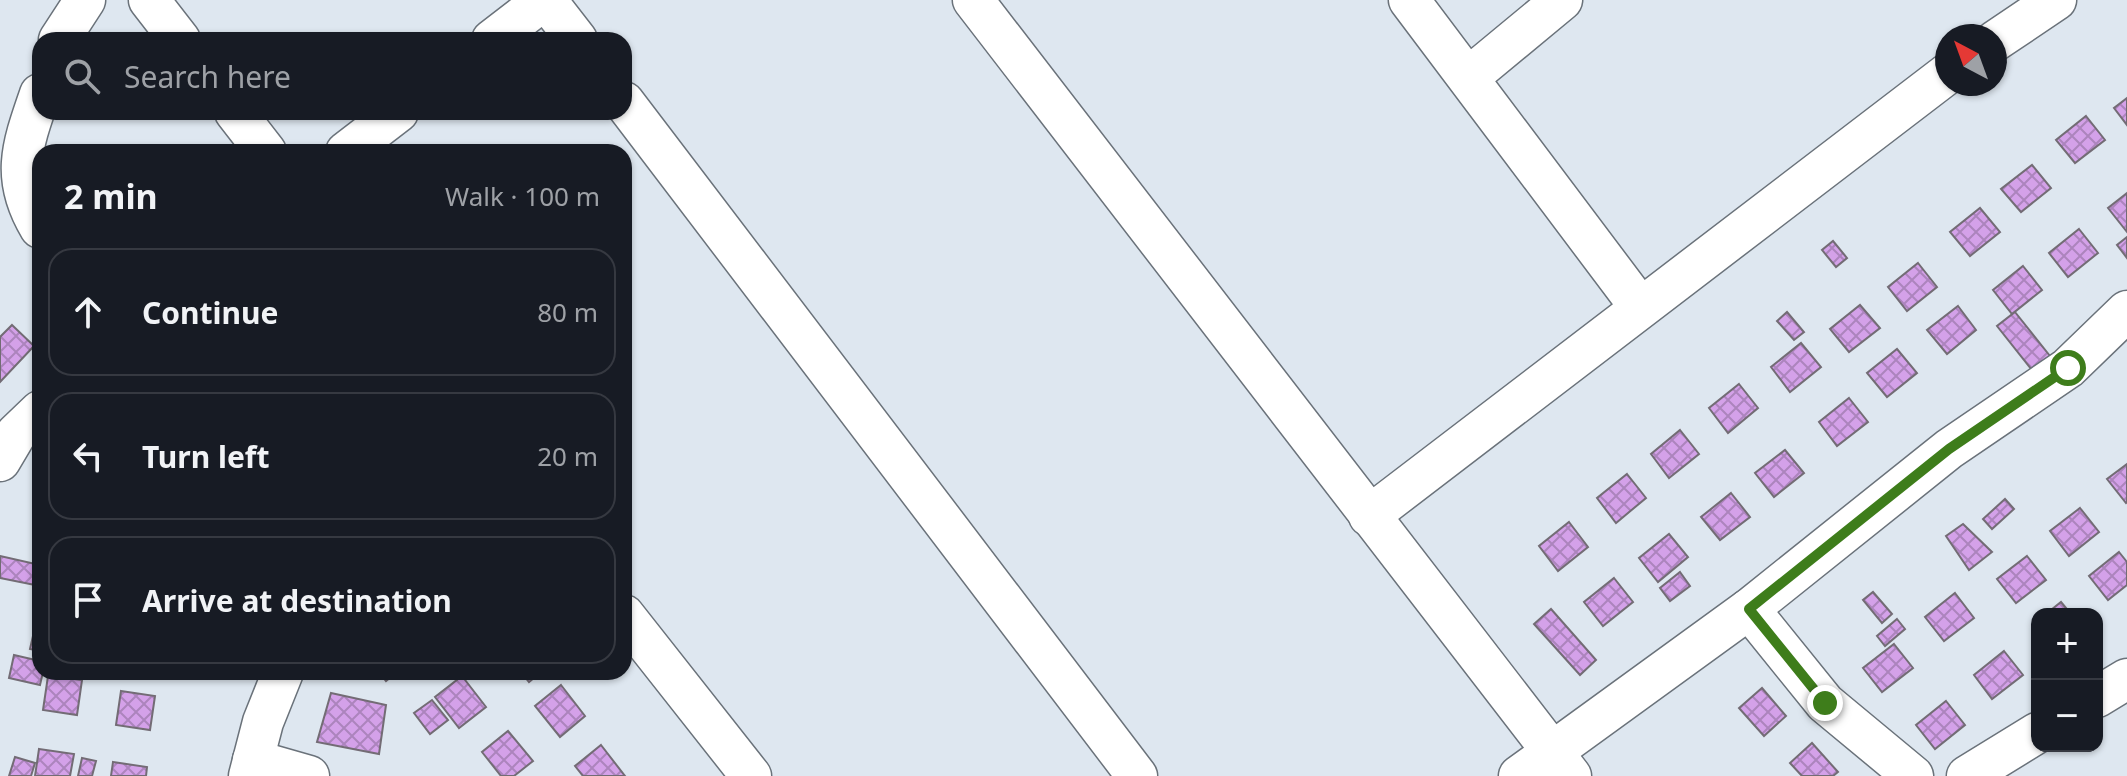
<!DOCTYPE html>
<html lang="en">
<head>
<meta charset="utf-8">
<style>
	:root { --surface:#171b24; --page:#20242c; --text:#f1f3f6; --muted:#9ea1a6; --line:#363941 }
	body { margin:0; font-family:"Noto Sans",sans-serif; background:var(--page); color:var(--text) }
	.controls { position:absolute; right:24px; bottom:24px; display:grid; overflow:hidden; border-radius:16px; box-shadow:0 2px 6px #0004 }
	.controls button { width:72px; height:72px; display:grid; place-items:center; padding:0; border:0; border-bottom:2px solid var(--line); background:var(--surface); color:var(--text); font:40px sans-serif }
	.compass { position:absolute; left:1935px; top:24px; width:72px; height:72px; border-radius:50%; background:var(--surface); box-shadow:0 2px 6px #0004; rotate:319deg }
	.stop { position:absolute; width:24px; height:24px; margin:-18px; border:6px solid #3e7d1b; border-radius:50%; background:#fff }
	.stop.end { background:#3e7d1b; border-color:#fff; box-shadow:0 2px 8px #0008 }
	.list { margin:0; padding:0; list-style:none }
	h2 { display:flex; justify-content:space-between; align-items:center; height:104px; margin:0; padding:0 32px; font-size:34px }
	h2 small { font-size:26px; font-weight:400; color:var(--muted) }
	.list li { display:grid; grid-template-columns:52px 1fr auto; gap:24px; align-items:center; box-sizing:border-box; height:128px; margin:0 16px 16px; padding:0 16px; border:2px solid var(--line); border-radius:24px }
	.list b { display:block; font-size:30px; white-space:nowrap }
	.list em { font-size:26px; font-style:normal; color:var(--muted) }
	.icon { flex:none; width:44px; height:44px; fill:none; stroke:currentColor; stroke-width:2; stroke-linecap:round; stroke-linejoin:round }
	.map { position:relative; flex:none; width:2127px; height:776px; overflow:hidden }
	.search { position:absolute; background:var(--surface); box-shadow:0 2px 6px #0004; left:32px; top:32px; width:600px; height:88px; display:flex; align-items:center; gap:20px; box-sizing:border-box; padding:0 28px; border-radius:24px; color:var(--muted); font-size:30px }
	.panel { position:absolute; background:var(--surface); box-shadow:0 2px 6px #0004; left:32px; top:144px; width:600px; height:536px; border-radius:24px }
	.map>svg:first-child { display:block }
	.building { fill:url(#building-cross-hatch); stroke:#736c75; stroke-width:2 }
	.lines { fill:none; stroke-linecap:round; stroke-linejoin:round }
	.minor-casing { stroke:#6a727a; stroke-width:43 }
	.minor { stroke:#fff; stroke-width:40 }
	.route { stroke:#3e7d1b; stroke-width:10 }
</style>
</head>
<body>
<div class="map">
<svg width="2127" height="776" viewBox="0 0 2127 776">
	<defs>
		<pattern id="building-cross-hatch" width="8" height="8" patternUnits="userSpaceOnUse" patternTransform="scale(2)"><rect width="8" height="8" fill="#d4a1e9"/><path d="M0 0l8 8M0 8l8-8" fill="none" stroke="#ac84bd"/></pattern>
	</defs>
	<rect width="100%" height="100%" fill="#dee7f0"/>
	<g class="building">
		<polygon points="2127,98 2127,125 2114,108"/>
		<polygon points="2086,116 2105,140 2075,163 2056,140"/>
		<polygon points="2032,165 2051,188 2021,212 2001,189"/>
		<polygon points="2127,193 2127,232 2108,208"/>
		<polygon points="1980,208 2000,232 1970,256 1950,232"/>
		<polygon points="2079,229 2098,253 2068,277 2049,253"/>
		<polygon points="2127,237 2127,258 2117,245"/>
		<polygon points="1833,241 1847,258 1836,267 1822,250"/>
		<polygon points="1918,263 1937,287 1907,311 1888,287"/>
		<polygon points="2023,266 2042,290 2012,314 1993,290"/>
		<polygon points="1860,305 1880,328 1849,352 1830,329"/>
		<polygon points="1958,306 1976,330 1947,354 1927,330"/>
		<polygon points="1787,312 1804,332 1794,340 1777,321"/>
		<polygon points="2015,312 2050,356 2032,370 1997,326"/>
		<polygon points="12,325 34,346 0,382 0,337"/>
		<polygon points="1801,343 1821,367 1790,392 1771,367"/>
		<polygon points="1897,349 1917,373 1887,397 1867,373"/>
		<polygon points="1739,384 1758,408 1728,433 1709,408"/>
		<polygon points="1849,398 1868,422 1837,446 1819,422"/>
		<polygon points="1680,430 1699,454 1669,478 1651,454"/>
		<polygon points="1785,450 1804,473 1774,497 1755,473"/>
		<polygon points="2127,464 2127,502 2126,503 2107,479"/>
		<polygon points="1627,474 1646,498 1616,523 1597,498"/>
		<polygon points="1731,493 1750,517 1720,540 1701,517"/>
		<polygon points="2005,499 2014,509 1992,529 1983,519"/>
		<polygon points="2080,508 2099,532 2069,556 2050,531"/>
		<polygon points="1569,522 1588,547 1558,571 1539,546"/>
		<polygon points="1963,524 1992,552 1969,570 1946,536"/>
		<polygon points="1669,534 1688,557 1658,582 1639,558"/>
		<polygon points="2119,552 2127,562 2127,585 2108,600 2089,576"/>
		<polygon points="0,556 40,565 40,586 0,578"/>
		<polygon points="2027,556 2046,580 2016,603 1997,579"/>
		<polygon points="1680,572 1690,586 1670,601 1660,588"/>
		<polygon points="1614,578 1633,602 1603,626 1584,602"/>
		<polygon points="1873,592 1892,614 1882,623 1863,600"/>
		<polygon points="1955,593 1974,618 1944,641 1925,617"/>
		<polygon points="2061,602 2071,614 2046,614"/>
		<polygon points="1551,609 1596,660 1580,675 1534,624"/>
		<polygon points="1897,619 1905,629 1885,646 1877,636"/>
		<polygon points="36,623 40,624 40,651 30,649"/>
		<polygon points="1894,644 1913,668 1882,692 1863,668"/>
		<polygon points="2004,651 2023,675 1992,699 1974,675"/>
		<polygon points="14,655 40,661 40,672 43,672 40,685 9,678"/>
		<polygon points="379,672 397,672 386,681"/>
		<polygon points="521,672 541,672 529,682"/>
		<polygon points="48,676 82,680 77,715 43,710"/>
		<polygon points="462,676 486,707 459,728 435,697"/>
		<polygon points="561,685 585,716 560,737 535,706"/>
		<polygon points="1762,688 1786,716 1764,736 1739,708"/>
		<polygon points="121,691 155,696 150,730 116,725"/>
		<polygon points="331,693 386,705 379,754 317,742"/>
		<polygon points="432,700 448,720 430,734 414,713"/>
		<polygon points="1946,701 1965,725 1935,749 1916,725"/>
		<polygon points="508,731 533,761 514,776 501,776 482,752"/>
		<polygon points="1812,743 1838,772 1833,776 1802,776 1790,763"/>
		<polygon points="601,745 625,776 583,776 575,766"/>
		<polygon points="39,749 74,754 70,776 35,776"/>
		<polygon points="15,757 35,763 31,776 9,776"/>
		<polygon points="82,758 96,761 92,776 78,776"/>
		<polygon points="113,762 147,767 146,776 111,776"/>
	</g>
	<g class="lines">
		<g class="minor-casing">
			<g id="minor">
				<polyline points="149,0 180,40"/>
				<polyline points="546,0 577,40"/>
				<polyline points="973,0 1571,776"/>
				<polyline points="1409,0 1640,307"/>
				<polyline points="59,40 85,0"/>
				<polyline points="492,40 544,0"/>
				<polyline points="1995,41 2056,0"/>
				<polyline points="1469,77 1562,0"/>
				<path d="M40,94C22,146 10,178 40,228"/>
				<polyline points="624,102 1137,776"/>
				<polyline points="235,112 266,152"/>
				<polyline points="346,152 398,112"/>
				<polyline points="0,461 16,434 40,411"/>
				<polyline points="1369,516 1947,74"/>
				<polyline points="1749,609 1825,703 1913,776"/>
				<polyline points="624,615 751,776"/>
				<polyline points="2097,697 2127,679"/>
				<polyline points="253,760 309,776"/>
				<polyline points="249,776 263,722 283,672"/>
				<polyline points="1519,776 1749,609 1949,449 2068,368 2127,311"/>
				<polyline points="1967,776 2037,733"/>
			</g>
		</g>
		<use href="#minor" class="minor"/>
	</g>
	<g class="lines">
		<polyline class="route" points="1825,703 1749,609 1949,449 2068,368"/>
	</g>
</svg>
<div class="controls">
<button>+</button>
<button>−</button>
</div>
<svg class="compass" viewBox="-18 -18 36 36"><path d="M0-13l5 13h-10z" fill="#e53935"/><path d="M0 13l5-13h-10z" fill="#9ea1a6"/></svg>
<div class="stop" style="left:2068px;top:368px"></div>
<div class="stop end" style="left:1825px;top:703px"></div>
<div class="search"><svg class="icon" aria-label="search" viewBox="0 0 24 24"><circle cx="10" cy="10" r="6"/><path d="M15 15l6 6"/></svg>Search here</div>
<section class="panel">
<h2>2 min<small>Walk · 100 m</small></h2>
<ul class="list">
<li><svg class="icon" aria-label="ahead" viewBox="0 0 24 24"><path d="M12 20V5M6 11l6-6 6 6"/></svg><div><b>Continue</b></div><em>80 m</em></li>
<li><svg class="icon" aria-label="left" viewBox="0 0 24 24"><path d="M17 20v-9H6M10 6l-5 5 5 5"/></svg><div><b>Turn left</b></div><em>20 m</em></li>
<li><svg class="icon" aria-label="arrive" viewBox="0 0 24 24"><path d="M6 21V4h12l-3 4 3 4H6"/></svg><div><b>Arrive at destination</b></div></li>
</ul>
</section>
</div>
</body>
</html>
